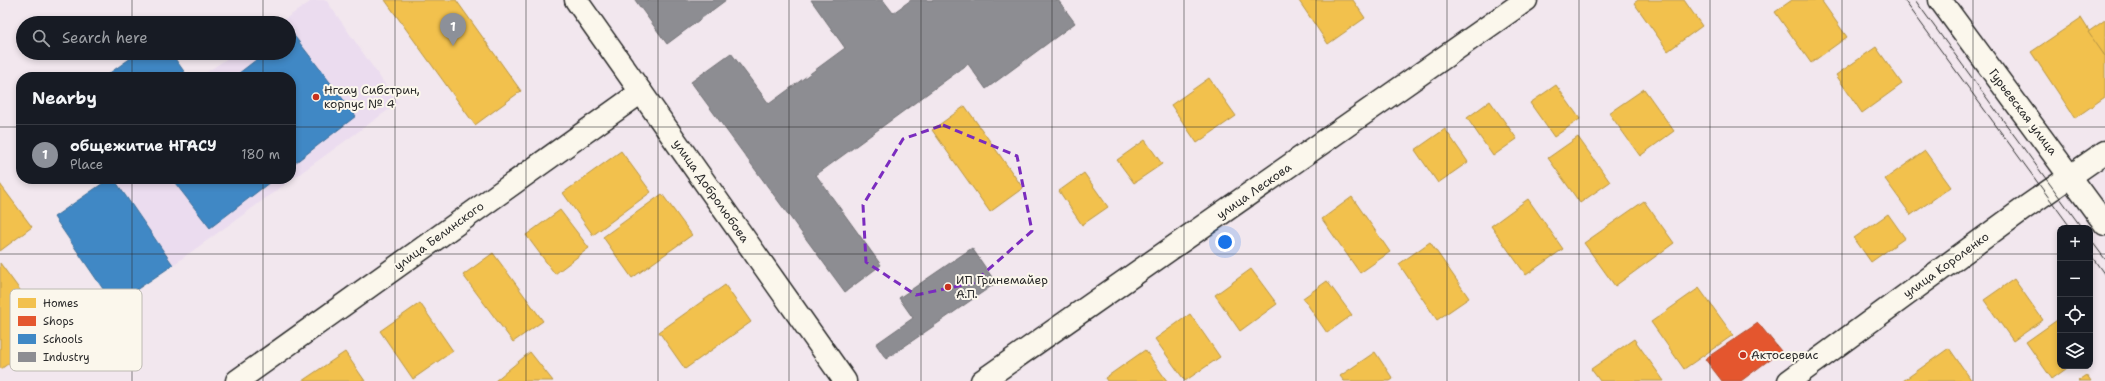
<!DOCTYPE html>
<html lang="en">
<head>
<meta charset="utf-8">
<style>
	:root { --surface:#171b24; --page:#20242c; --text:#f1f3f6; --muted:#9ea1a6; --line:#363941; --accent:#8c9099 }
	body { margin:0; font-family:"Shantell Sans",sans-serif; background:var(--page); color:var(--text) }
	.controls { position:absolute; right:12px; bottom:12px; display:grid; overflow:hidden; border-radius:8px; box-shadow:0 2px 6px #0003 }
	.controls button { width:36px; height:36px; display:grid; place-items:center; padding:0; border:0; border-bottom:1px solid var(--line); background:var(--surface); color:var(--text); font:20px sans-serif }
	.you { position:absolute; left:1225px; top:242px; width:14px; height:14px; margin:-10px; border:3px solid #fff; border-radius:50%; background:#1a73e8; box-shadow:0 0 0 6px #1a73e833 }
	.badge { display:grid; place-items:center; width:26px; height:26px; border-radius:50%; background:var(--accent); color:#fff; font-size:13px; font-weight:700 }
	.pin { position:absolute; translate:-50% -33px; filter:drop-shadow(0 1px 2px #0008) }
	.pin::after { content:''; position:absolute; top:21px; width:14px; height:12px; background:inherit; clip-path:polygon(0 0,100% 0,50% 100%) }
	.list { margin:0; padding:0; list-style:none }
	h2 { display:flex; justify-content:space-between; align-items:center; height:52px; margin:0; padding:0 16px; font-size:17px }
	h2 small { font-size:13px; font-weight:400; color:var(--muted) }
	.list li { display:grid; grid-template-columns:26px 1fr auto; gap:12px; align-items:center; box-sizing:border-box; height:60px; padding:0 16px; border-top:1px solid var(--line) }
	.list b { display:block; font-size:15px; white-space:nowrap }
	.list p { margin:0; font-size:13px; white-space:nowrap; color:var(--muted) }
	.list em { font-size:13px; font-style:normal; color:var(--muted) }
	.icon { flex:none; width:22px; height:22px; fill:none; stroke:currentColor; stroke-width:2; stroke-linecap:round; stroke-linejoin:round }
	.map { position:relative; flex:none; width:2105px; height:381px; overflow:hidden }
	.search { position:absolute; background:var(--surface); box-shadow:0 2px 6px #0003; left:16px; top:16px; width:280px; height:44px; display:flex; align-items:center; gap:10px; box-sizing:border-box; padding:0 14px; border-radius:22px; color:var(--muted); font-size:15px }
	.panel { position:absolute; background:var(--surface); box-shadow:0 2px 6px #0003; left:16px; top:72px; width:280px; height:112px; border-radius:16px }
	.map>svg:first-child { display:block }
	.built { fill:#ebdcef }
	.homes { fill:#f2c14e; stroke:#b69444 }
	.shops { fill:#e4572e; stroke:#ac4a2d }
	.schools { fill:#3f88c5; stroke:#396c97 }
	.industry { fill:#8d8d92; stroke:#707073 }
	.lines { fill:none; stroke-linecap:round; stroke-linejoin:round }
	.street-casing { stroke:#2b2b2b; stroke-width:25 }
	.secondary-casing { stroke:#2b2b2b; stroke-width:25 }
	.street { stroke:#fbf7ec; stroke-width:22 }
	.secondary { stroke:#fbf7ec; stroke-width:22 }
	.tram { stroke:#2b2b2b; stroke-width:1 }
	.marked { fill:none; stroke:#7b2cbf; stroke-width:3; stroke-dasharray:8 5; stroke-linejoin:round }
	.grid { fill:none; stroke:#2b2b2b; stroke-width:1; stroke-opacity:0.55 }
	.poi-dot { fill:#c8321e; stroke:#fbf7ec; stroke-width:1.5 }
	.labels { text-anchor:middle; stroke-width:4; stroke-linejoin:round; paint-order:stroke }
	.poi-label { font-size:12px; fill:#2b2b2b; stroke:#fbf7ec; text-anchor:start }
	.street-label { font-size:12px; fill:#2b2b2b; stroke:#fbf7ec }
	.key { fill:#fbf7ec; stroke:#bdbab2; stroke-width:1 }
	.key-label { font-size:11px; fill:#2b2b2b }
</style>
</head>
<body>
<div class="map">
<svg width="2105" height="381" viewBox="0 0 2105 381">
	<rect width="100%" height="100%" fill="#f2e7ee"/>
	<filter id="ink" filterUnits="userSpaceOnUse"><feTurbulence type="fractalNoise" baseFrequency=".025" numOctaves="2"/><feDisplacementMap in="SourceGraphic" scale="8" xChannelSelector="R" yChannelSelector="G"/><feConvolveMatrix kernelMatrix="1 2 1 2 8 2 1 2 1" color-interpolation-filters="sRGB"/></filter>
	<g filter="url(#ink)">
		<polygon class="built" points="313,0 326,0 398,103 173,265 115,179 291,179 291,77 200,77 235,53 289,53 289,23 279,23"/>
		<g class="homes">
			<polygon points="385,0 456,0 521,91 475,125"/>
			<polygon points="1300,0 1353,0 1365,18 1328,44 1299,1"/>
			<polygon points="1638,0 1684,0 1702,26 1668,51 1634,3"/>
			<polygon points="1792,0 1821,0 1847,37 1811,63 1775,12"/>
			<polygon points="2081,18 2105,56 2105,97 2075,118 2031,52"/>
			<polygon points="2105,20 2105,56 2088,32"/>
			<polygon points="1876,47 1902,84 1862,113 1836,75"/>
			<polygon points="1209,78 1236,116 1197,143 1171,105"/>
			<polygon points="1556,85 1580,119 1554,137 1530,103"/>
			<polygon points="1644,89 1674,131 1640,156 1609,113"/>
			<polygon points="1490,101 1517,139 1493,156 1467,118"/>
			<polygon points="965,106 1023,188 990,212 932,130"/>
			<polygon points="1445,129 1468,162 1438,183 1415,150"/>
			<polygon points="1578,137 1610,182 1580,203 1548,158"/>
			<polygon points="1145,140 1162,164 1134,183 1117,160"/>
			<polygon points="621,151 651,192 593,235 563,193"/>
			<polygon points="1925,151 1951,187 1911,215 1885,179"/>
			<polygon points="1084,173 1108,207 1082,225 1059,191"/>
			<polygon points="0,184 32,227 0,251"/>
			<polygon points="662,194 692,235 632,278 603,237"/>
			<polygon points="1352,197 1390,252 1360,273 1322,219"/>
			<polygon points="1528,199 1563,249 1526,275 1491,226"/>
			<polygon points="1644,201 1674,243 1615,286 1584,243"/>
			<polygon points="560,210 589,248 555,274 526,235"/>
			<polygon points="1888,214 1905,238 1871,262 1854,238"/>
			<polygon points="1430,242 1469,298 1437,320 1399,264"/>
			<polygon points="493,253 543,321 513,342 463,275"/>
			<polygon points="0,263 51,332 1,369 0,368"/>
			<polygon points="1251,269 1277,304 1240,331 1215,295"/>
			<polygon points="2014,279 2043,320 2013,341 1984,300"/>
			<polygon points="1327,281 1352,315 1327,333 1303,298"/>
			<polygon points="725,285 751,322 685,369 659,332"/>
			<polygon points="1699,288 1733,335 1684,369 1651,322"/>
			<polygon points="420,303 453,351 413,379 380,331"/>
			<polygon points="1190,314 1220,357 1185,381 1155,339"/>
			<polygon points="2060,318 2060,366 2070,366 2052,379 2026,342"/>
			<polygon points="1634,339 1664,381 1600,381 1591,369"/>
			<polygon points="1949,348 1972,381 1903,381"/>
			<polygon points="1145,350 1167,381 1107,381 1105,378"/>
			<polygon points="345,352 365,381 302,381"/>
			<polygon points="530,352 553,381 495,381"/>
			<polygon points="1375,352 1393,379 1390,381 1344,381 1340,376"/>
			<polygon points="2087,375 2091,381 2078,381"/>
		</g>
		<polygon class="shops" points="1758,323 1781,351 1741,381 1722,381 1705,359"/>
		<g class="schools">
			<polygon points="292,33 356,116 291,166 291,77 234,77 265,53 289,53 289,35"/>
			<polygon points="138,53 171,53 188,77 104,77"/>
			<polygon points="109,179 114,179 173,265 114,305 54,217"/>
			<polygon points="172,179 274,179 210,228"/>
		</g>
		<g class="industry">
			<polygon points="635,0 726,0 667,44"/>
			<polygon points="811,0 883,0 893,13 911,0 1058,0 1075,23 986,89 968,64 816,175 881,265 845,292 691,82 731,53 769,104 845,48"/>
			<polygon points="972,248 996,283 886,359 876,344 913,318 899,298"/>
		</g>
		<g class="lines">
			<g class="street-casing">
				<g id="street">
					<polyline points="576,0 845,381"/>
					<polyline points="237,381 641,92"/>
					<polyline points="982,381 1526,0"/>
					<polyline points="1789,381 2026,207 2105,152"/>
				</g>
			</g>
			<g class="secondary-casing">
				<polyline id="secondary" points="1940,0 2105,224"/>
			</g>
			<use href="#street" class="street"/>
			<use href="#secondary" class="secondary"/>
			<g class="tram">
				<polyline points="1904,0 2071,228"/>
				<polyline points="1915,0 2082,228"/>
				<polyline points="2090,239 2105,259"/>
				<polyline points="2090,254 2105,275"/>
			</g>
		</g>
	</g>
	<path class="marked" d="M943,125L1017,156L1032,231L973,283L916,295L866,262L863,205L903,139Z"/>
	<path class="grid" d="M132,0V23M263,0V23M395,0V381M526,0V381M658,0V381M789,0V381M921,0V381M1052,0V381M1184,0V381M1316,0V381M1447,0V381M1579,0V381M1710,0V381M1842,0V381M1973,0V381M132,53V77M263,53V77M0,127H21M291,127H2105M132,179V381M263,179V381M0,254H2060M2090,254H2105"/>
	<g class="poi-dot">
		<circle cx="316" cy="97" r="4"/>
		<circle cx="948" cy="287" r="4"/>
		<circle cx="1743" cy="355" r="4"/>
	</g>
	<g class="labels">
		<g class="poi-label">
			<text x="324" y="94">Нгсау Сибстрин,<tspan x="324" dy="14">корпус № 4</tspan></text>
			<text x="956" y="284">ИП Гринемайер<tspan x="956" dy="14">А.П.</tspan></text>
			<text x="1751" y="359">Актосервис</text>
		</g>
		<g class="street-label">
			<text transform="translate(2023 112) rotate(53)" y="4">Гурьевская улица</text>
			<text transform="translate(711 191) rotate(55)" y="4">улица Добролюбова</text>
			<text transform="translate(1254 191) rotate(-35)" y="4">улица Лескова</text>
			<text transform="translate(439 236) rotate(-36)" y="4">улица Белинского</text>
			<text transform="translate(1946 265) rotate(-36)" y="4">улица Короленко</text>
		</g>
	</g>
	<rect x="10" y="289" width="132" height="82" rx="6" class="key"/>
	<rect x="18" y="298" width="18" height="10" fill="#f2c14e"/>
	<rect x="18" y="316" width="18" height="10" fill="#e4572e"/>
	<rect x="18" y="334" width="18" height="10" fill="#3f88c5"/>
	<rect x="18" y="352" width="18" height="10" fill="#8d8d92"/>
	<g class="key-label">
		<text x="43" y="307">Homes</text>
		<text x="43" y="325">Shops</text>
		<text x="43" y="343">Schools</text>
		<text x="43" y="361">Industry</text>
	</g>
</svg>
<div class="controls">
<button>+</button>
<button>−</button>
<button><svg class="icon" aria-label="locate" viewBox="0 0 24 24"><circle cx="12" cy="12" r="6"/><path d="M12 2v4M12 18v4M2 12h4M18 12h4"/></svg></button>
<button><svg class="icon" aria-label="layers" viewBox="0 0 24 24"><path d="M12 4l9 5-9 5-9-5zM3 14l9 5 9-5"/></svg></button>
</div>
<div class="you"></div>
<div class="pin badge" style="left:453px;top:46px">1</div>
<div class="search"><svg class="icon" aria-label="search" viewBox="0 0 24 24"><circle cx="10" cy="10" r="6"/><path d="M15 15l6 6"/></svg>Search here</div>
<section class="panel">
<h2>Nearby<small></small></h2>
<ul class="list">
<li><span class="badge">1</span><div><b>общежитие НГАСУ</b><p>Place</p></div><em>180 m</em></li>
</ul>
</section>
</div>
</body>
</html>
